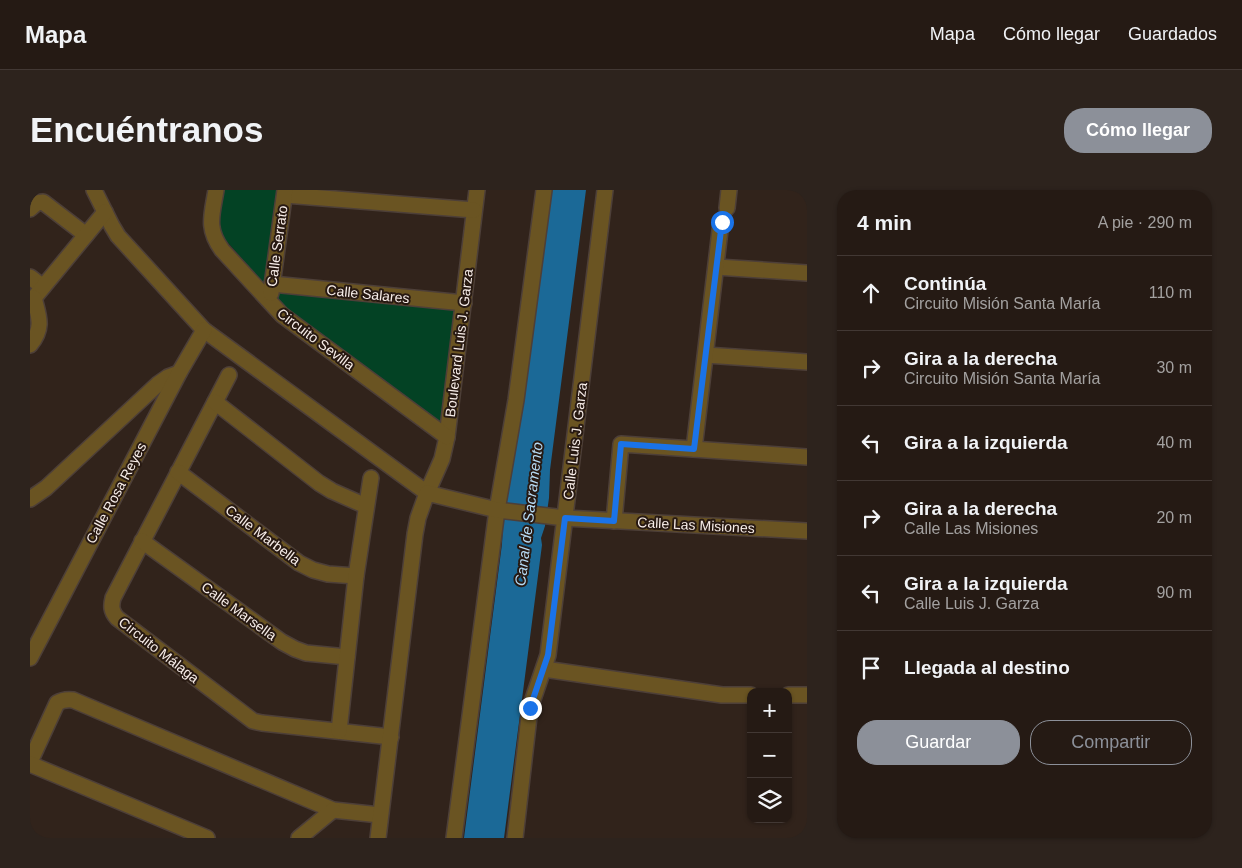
<!DOCTYPE html>
<html lang="es">
<head>
<meta charset="utf-8">
<style>
	:root { --surface:#251a14; --page:#2d231d; --text:#f1f3f6; --muted:#a3a1a0; --line:#423834; --accent:#8c9099 }
	body { margin:0; font-family:Arial,sans-serif; background:var(--page); color:var(--text) }
	.controls { position:absolute; right:15px; bottom:15px; display:grid; overflow:hidden; border-radius:10px; box-shadow:0 1px 4px #0004 }
	.controls button { width:45px; height:45px; display:grid; place-items:center; padding:0; border:0; border-bottom:1px solid var(--line); background:var(--surface); color:var(--text); font:25px sans-serif }
	.stop { position:absolute; width:15px; height:15px; margin:-11px; border:4px solid #1a73e8; border-radius:50%; background:#fff }
	.stop.end { background:#1a73e8; border-color:#fff; box-shadow:0 1px 5px #0008 }
	.list { margin:0; padding:0; list-style:none }
	h2 { display:flex; justify-content:space-between; align-items:center; height:65px; margin:0; padding:0 20px; font-size:21px }
	h2 small { font-size:16px; font-weight:400; color:var(--muted) }
	.list li { display:grid; grid-template-columns:32px 1fr auto; gap:15px; align-items:center; box-sizing:border-box; height:75px; padding:0 20px; border-top:1px solid var(--line) }
	.list b { display:block; font-size:19px; white-space:nowrap }
	.list p { margin:0; font-size:16px; white-space:nowrap; color:var(--muted) }
	.list em { font-size:16px; font-style:normal; color:var(--muted) }
	.actions { display:flex; gap:10px; padding:15px 20px }
	.actions a { flex:1; padding:11px 0; border:1px solid var(--accent); border-radius:20px; text-align:center; font-size:18px; color:var(--accent) }
	.actions .main { background:var(--accent); color:#fff }
	.icon { flex:none; width:28px; height:28px; fill:none; stroke:currentColor; stroke-width:2; stroke-linecap:round; stroke-linejoin:round }
	.map { position:relative; flex:none; width:777px; height:648px; overflow:hidden; border-radius:20px }
	header { display:flex; align-items:center; gap:30px; box-sizing:border-box; height:70px; padding:0 25px; background:var(--surface); border-bottom:1px solid var(--line) }
	header strong { font-size:24px }
	nav { display:flex; gap:28px; margin-inline-start:auto; font-size:18px }
	.intro { display:flex; align-items:center; justify-content:space-between; box-sizing:border-box; height:120px; padding:0 30px }
	h1 { margin:0; font-size:35px }
	.button { padding:12px 22px; border-radius:20px; background:var(--accent); color:#fff; font-size:18px; font-weight:700 }
	main { display:flex; gap:30px; padding:0 30px }
	aside { flex:1; background:var(--surface); border-radius:20px; box-shadow:0 1px 4px #0004 }
	.map>svg:first-child { display:block }
	.green { fill:#034224 }
	.water { fill:#1b6997 }
	.lines { fill:none; stroke-linecap:round; stroke-linejoin:round }
	.minor-casing { stroke:#4d3f38; stroke-width:18 }
	.tertiary-casing { stroke:#4d3f38; stroke-width:18 }
	.minor { stroke:#6a5422; stroke-width:15 }
	.tertiary { stroke:#6a5422; stroke-width:15 }
	.route { stroke:#1a73e8; stroke-width:6 }
	.labels { text-anchor:middle; stroke-width:4; stroke-linejoin:round; paint-order:stroke }
	.street-label { font-size:14px; fill:#f7ede8; stroke:#271912 }
	.water-label { font-size:15px; font-style:italic; fill:#b7dbf5; stroke:#271912 }
</style>
</head>
<body>
<header>
<strong>Mapa</strong>
<nav><a>Mapa</a><a>Cómo llegar</a><a>Guardados</a></nav>
</header>
<div class="intro"><h1>Encuéntranos</h1><a class="button">Cómo llegar</a></div>
<main>
<div class="map">
<svg width="777" height="648" viewBox="0 0 777 648">
	<rect width="100%" height="100%" fill="#31231b"/>
	<g class="green">
		<polygon points="191,0 251,0 237,97 185,38"/>
		<polygon points="246,100 426,117 415,240 245,110"/>
	</g>
	<polygon class="water" points="517,0 556,0 520,280 519,308 515,336 511,348 512,355 474,648 434,648 472,354 474,304"/>
	<g class="lines">
		<g class="minor-casing">
			<g id="minor">
				<polyline points="64,0 82,36 88,46 174,140 397,303 412,269 417,247 447,0"/>
				<path d="M186,0C182,25 176,38 192,60L252,125L417,247"/>
				<polyline points="255,5 444,20"/>
				<polyline points="697,18 699,0"/>
				<path d="M0,19C4,15 7,12 13,12L56,45"/>
				<polyline points="687,77 777,83"/>
				<polyline points="0,87 13,97"/>
				<polyline points="242,94 434,113"/>
				<polyline points="241,103 255,0"/>
				<polyline points="0,109 4,108 75,22"/>
				<path d="M0,155C14,138 9,127 4,108"/>
				<polyline points="676,165 777,172"/>
				<path d="M199,185L83,408C81,416 81,421 87,428L223,531L232,533L361,547"/>
				<polyline points="185,212 289,293 302,301 336,316"/>
				<polyline points="664,259 691,32"/>
				<polyline points="148,282 269,373 283,380 298,384 326,386"/>
				<polyline points="0,309 16,298 128,194 138,187 149,183"/>
				<polyline points="584,331 591,254 777,267"/>
				<polyline points="112,351 252,452 265,459 276,463 317,467"/>
				<polyline points="0,468 149,183 174,140"/>
				<polyline points="514,479 692,505 721,505"/>
				<polyline points="758,505 777,505"/>
				<polyline points="309,541 326,386 341,288"/>
				<path d="M0,572L27,513C32,510 36,509 43,510L303,620L350,625"/>
				<polyline points="0,574 177,648"/>
				<polyline points="269,648 303,620"/>
				<polyline points="424,648 467,320 486,210 514,0"/>
				<polyline points="485,648 500,518 518,465 575,0"/>
			</g>
		</g>
		<g class="tertiary-casing">
			<polyline id="tertiary" points="348,648 385,344 388,328 397,303 467,320 535,328 777,341"/>
		</g>
		<use href="#minor" class="minor"/>
		<use href="#tertiary" class="tertiary"/>
	</g>
	<g class="lines">
		<polyline class="route" points="500,518 518,465 535,328 584,331 591,254 664,259 692,32"/>
	</g>
	<g class="labels">
		<g class="street-label">
			<text transform="translate(247 56) rotate(-82)" y="5">Calle Serrato</text>
			<text transform="translate(338 104) rotate(6)" y="5">Calle Salares</text>
			<text transform="translate(286 149) rotate(37)" y="5">Circuito Sevilla</text>
			<text transform="translate(429 153) rotate(-83)" y="5">Boulevard Luis J. Garza</text>
			<text transform="translate(545 251) rotate(-83)" y="5">Calle Luis J. Garza</text>
			<text transform="translate(86 303) rotate(-62)" y="5">Calle Rosa Reyes</text>
			<text transform="translate(666 335) rotate(3)" y="5">Calle Las Misiones</text>
			<text transform="translate(233 345) rotate(37)" y="5">Calle Marbella</text>
			<text transform="translate(209 421) rotate(36)" y="5">Calle Marsella</text>
			<text transform="translate(129 460) rotate(38)" y="5">Circuito Málaga</text>
		</g>
		<g class="water-label">
			<text transform="translate(499 324) rotate(-83)" y="5">Canal de Sacramento</text>
		</g>
	</g>
</svg>
<div class="controls">
<button>+</button>
<button>−</button>
<button><svg class="icon" aria-label="layers" viewBox="0 0 24 24"><path d="M12 4l9 5-9 5-9-5zM3 14l9 5 9-5"/></svg></button>
</div>
<div class="stop" style="left:692px;top:32px"></div>
<div class="stop end" style="left:500px;top:518px"></div>
</div>
<aside>
<h2>4 min<small>A pie · 290 m</small></h2>
<ul class="list">
<li><svg class="icon" aria-label="ahead" viewBox="0 0 24 24"><path d="M12 20V5M6 11l6-6 6 6"/></svg><div><b>Continúa</b><p>Circuito Misión Santa María</p></div><em>110 m</em></li>
<li><svg class="icon" aria-label="right" viewBox="0 0 24 24"><path d="M7 20v-9h11M14 6l5 5-5 5"/></svg><div><b>Gira a la derecha</b><p>Circuito Misión Santa María</p></div><em>30 m</em></li>
<li><svg class="icon" aria-label="left" viewBox="0 0 24 24"><path d="M17 20v-9H6M10 6l-5 5 5 5"/></svg><div><b>Gira a la izquierda</b></div><em>40 m</em></li>
<li><svg class="icon" aria-label="right" viewBox="0 0 24 24"><path d="M7 20v-9h11M14 6l5 5-5 5"/></svg><div><b>Gira a la derecha</b><p>Calle Las Misiones</p></div><em>20 m</em></li>
<li><svg class="icon" aria-label="left" viewBox="0 0 24 24"><path d="M17 20v-9H6M10 6l-5 5 5 5"/></svg><div><b>Gira a la izquierda</b><p>Calle Luis J. Garza</p></div><em>90 m</em></li>
<li><svg class="icon" aria-label="arrive" viewBox="0 0 24 24"><path d="M6 21V4h12l-3 4 3 4H6"/></svg><div><b>Llegada al destino</b></div></li>
</ul>
<div class="actions"><a class="main">Guardar</a><a>Compartir</a></div>
</aside>
</main>
</body>
</html>
